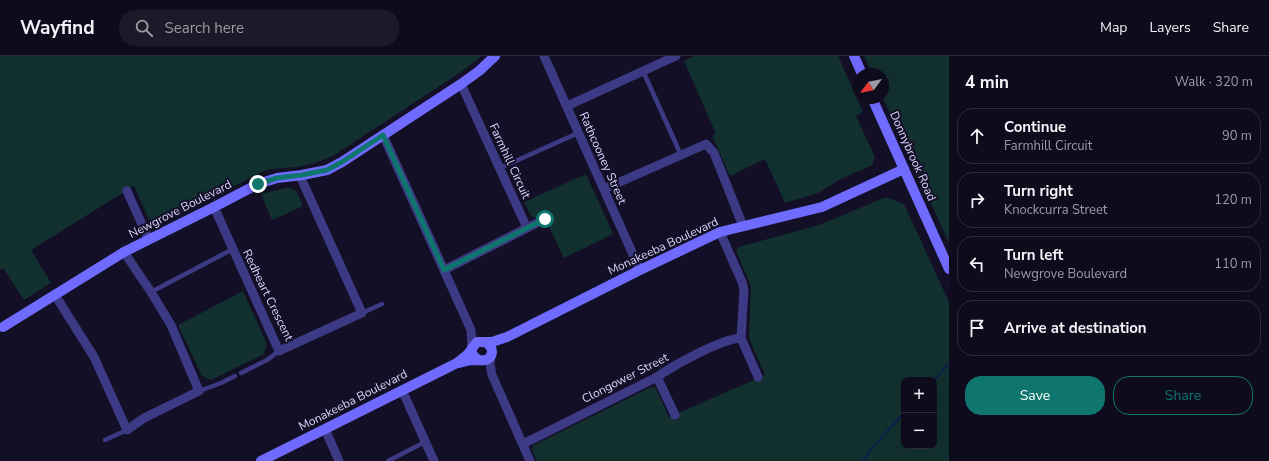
<!DOCTYPE html>
<html lang="en">
<head>
<meta charset="utf-8">
<style>
	:root { --surface:#0e0b1c; --page:#1c1929; --text:#f1f3f6; --muted:#9b9ba3; --line:#2e2b3b; --accent:#0f766e }
	body { margin:0; font-family:"Nunito Sans",sans-serif; background:var(--page); color:var(--text) }
	.controls { position:absolute; right:12px; bottom:12px; display:grid; overflow:hidden; border-radius:8px; box-shadow:0 4px 16px #0002 }
	.controls button { width:36px; height:36px; display:grid; place-items:center; padding:0; border:0; border-bottom:1px solid var(--line); background:var(--surface); color:var(--text); font:20px sans-serif }
	.compass { position:absolute; left:853px; top:12px; width:36px; height:36px; border-radius:50%; background:var(--surface); box-shadow:0 4px 16px #0002; rotate:238deg }
	.stop { position:absolute; width:12px; height:12px; margin:-9px; border:3px solid #0f766e; border-radius:50%; background:#fff }
	.stop.end { background:#0f766e; border-color:#fff; box-shadow:0 1px 4px #0008 }
	.list { margin:0; padding:0; list-style:none }
	h2 { display:flex; justify-content:space-between; align-items:center; height:52px; margin:0; padding:0 16px; font-size:17px }
	h2 small { font-size:13px; font-weight:400; color:var(--muted) }
	.list li { display:grid; grid-template-columns:26px 1fr auto; gap:12px; align-items:center; box-sizing:border-box; height:56px; margin:0 8px 8px; padding:0 8px; border:1px solid var(--line); border-radius:16px }
	.list b { display:block; font-size:15px; white-space:nowrap }
	.list p { margin:0; font-size:13px; white-space:nowrap; color:var(--muted) }
	.list em { font-size:13px; font-style:normal; color:var(--muted) }
	.actions { display:flex; gap:8px; padding:12px 16px }
	.actions a { flex:1; padding:9px 0; border:1px solid var(--accent); border-radius:16px; text-align:center; font-size:14px; color:var(--accent) }
	.actions .main { background:var(--accent); color:#fff }
	.icon { flex:none; width:22px; height:22px; fill:none; stroke:currentColor; stroke-width:2; stroke-linecap:round; stroke-linejoin:round }
	.map { position:relative; flex:none; width:949px; height:405px; overflow:hidden }
	header { display:flex; align-items:center; gap:24px; box-sizing:border-box; height:56px; padding:0 20px; background:var(--surface); border-bottom:1px solid var(--line) }
	header strong { font-size:19px }
	nav { display:flex; gap:22px; margin-inline-start:auto; font-size:14px }
	.search { width:280px; height:36px; background:var(--page); display:flex; align-items:center; gap:10px; box-sizing:border-box; padding:0 14px; border-radius:16px; color:var(--muted); font-size:15px }
	main { display:flex }
	aside { flex:1; background:var(--surface) }
	.map>svg:first-child { display:block }
	.green { fill:#12302f; fill-rule:evenodd }
	.lines { fill:none; stroke-linecap:round; stroke-linejoin:round }
	.stream { stroke:#0c2248; stroke-width:2.5 }
	.lane { stroke:#3d3a85; stroke-width:4.5 }
	.street { stroke:#3d3a85; stroke-width:9 }
	.secondary { stroke:#6f6bff; stroke-width:10 }
	.route { stroke:#0f766e; stroke-width:5 }
	.labels { text-anchor:middle; stroke-width:4; stroke-linejoin:round; paint-order:stroke }
	.street-label { font-size:12px; fill:#d9d4ff; stroke:#130f26 }
</style>
</head>
<body>
<header>
<strong>Wayfind</strong>
<div class="search"><svg class="icon" aria-label="search" viewBox="0 0 24 24"><circle cx="10" cy="10" r="6"/><path d="M15 15l6 6"/></svg>Search here</div>
<nav><a>Map</a><a>Layers</a><a>Share</a></nav>
</header>
<main>
<div class="map">
<svg width="949" height="405" viewBox="0 0 949 405">
	<rect width="100%" height="100%" fill="#130f26"/>
	<g class="green">
		<path d="M0,0H481L467,12L336,98C323,105 310,109 296,111C285,112 275,112 264,115L160,168L149,164L134,130L31,194L51,227L24,244L3,212L0,214Z"/>
		<polygon points="695,0 838,0 863,56 856,60 875,101 872,109 839,124 818,137 785,147 765,103 730,120 712,80 716,78 684,5"/>
		<polygon points="864,0 949,0 949,187 883,42 883,18 872,18"/>
		<polygon points="586,118 613,178 564,202 543,158 536,162 531,160 524,146"/>
		<path d="M286,132C298,131 299,141 303,150L272,164L261,138Z"/>
		<path d="M886,141L904,148L949,246V405H537L532,394L534,389L651,331L656,332L669,361L765,319L752,289L749,280L751,230L736,195L738,191L819,169ZM904,324H934V390H904Z"/>
		<polygon points="243,235 267,288 264,298 211,324 202,320 178,269"/>
	</g>
	<g class="lines">
		<g class="stream">
			<polyline points="934,324 949,307"/>
			<polyline points="863,405 872,392 904,357"/>
		</g>
		<g class="lane">
			<polyline points="643,15 681,99"/>
			<polyline points="500,112 578,77"/>
			<polyline points="151,236 233,193"/>
			<polyline points="362,257 382,248"/>
			<polyline points="241,317 267,304 279,295"/>
			<polyline points="199,335 221,327 235,320"/>
			<polyline points="105,384 127,374"/>
			<polyline points="388,405 425,386"/>
		</g>
		<g class="street">
			<polyline points="544,0 640,214"/>
			<polyline points="567,50 676,0"/>
			<polyline points="383,79 471,274 472,292"/>
			<polyline points="604,133 706,88 714,97 743,170"/>
			<polyline points="127,135 149,184"/>
			<polyline points="214,151 279,295 362,257 300,120"/>
			<polyline points="527,172 545,163"/>
			<polyline points="720,176 742,226 744,234 741,282 758,321"/>
			<polyline points="444,214 527,172 461,28"/>
			<polyline points="55,239 94,301 127,374 144,362 199,335 171,269 151,236 124,196"/>
			<polyline points="491,298 490,308 492,319 530,405"/>
			<polyline points="657,321 675,359"/>
			<polyline points="402,334 434,405"/>
			<polyline points="325,373 339,405"/>
			<path d="M523,388L657,321C674,309 721,283 741,282"/>
		</g>
		<g class="secondary">
			<polyline points="854,0 862,18"/>
			<polyline points="872,42 949,213"/>
			<polyline points="3,271 124,196 214,151 258,128 277,122 302,119 327,114 342,106 461,28 479,15 495,0"/>
			<polyline points="485,286 492,286 507,281 640,214 720,176 822,151 904,113"/>
			<path d="M459,307C463,306 467,305 471,304C479,304 491,307 492,296C492,291 489,288 485,286H477L472,292V298L478,304"/>
			<polyline points="261,405 457,307 467,299 472,293"/>
		</g>
	</g>
	<g class="lines">
		<polyline class="route" points="258,128 277,122 302,119 327,114 342,106 383,79 444,214 545,163"/>
	</g>
	<g class="labels">
		<g class="street-label">
			<text transform="translate(913 100) rotate(66)" y="4">Donnybrook Road</text>
			<text transform="translate(603 102) rotate(66)" y="4">Rathcooney Street</text>
			<text transform="translate(510 105) rotate(65)" y="4">Farmhill Circuit</text>
			<text transform="translate(180 153) rotate(-27)" y="4">Newgrove Boulevard</text>
			<text transform="translate(663 190) rotate(-25)" y="4">Monakeeba Boulevard</text>
			<text transform="translate(268 239) rotate(64)" y="4">Redheart Crescent</text>
			<text transform="translate(625 322) rotate(-27)" y="4">Clongower Street</text>
			<text transform="translate(353 344) rotate(-27)" y="4">Monakeeba Boulevard</text>
		</g>
	</g>
</svg>
<div class="controls">
<button>+</button>
<button>−</button>
</div>
<svg class="compass" viewBox="-18 -18 36 36"><path d="M0-13l5 13h-10z" fill="#e53935"/><path d="M0 13l5-13h-10z" fill="#9b9ba3"/></svg>
<div class="stop" style="left:545px;top:163px"></div>
<div class="stop end" style="left:258px;top:128px"></div>
</div>
<aside>
<h2>4 min<small>Walk · 320 m</small></h2>
<ul class="list">
<li><svg class="icon" aria-label="ahead" viewBox="0 0 24 24"><path d="M12 20V5M6 11l6-6 6 6"/></svg><div><b>Continue</b><p>Farmhill Circuit</p></div><em>90 m</em></li>
<li><svg class="icon" aria-label="right" viewBox="0 0 24 24"><path d="M7 20v-9h11M14 6l5 5-5 5"/></svg><div><b>Turn right</b><p>Knockcurra Street</p></div><em>120 m</em></li>
<li><svg class="icon" aria-label="left" viewBox="0 0 24 24"><path d="M17 20v-9H6M10 6l-5 5 5 5"/></svg><div><b>Turn left</b><p>Newgrove Boulevard</p></div><em>110 m</em></li>
<li><svg class="icon" aria-label="arrive" viewBox="0 0 24 24"><path d="M6 21V4h12l-3 4 3 4H6"/></svg><div><b>Arrive at destination</b></div></li>
</ul>
<div class="actions"><a class="main">Save</a><a>Share</a></div>
</aside>
</main>
</body>
</html>
